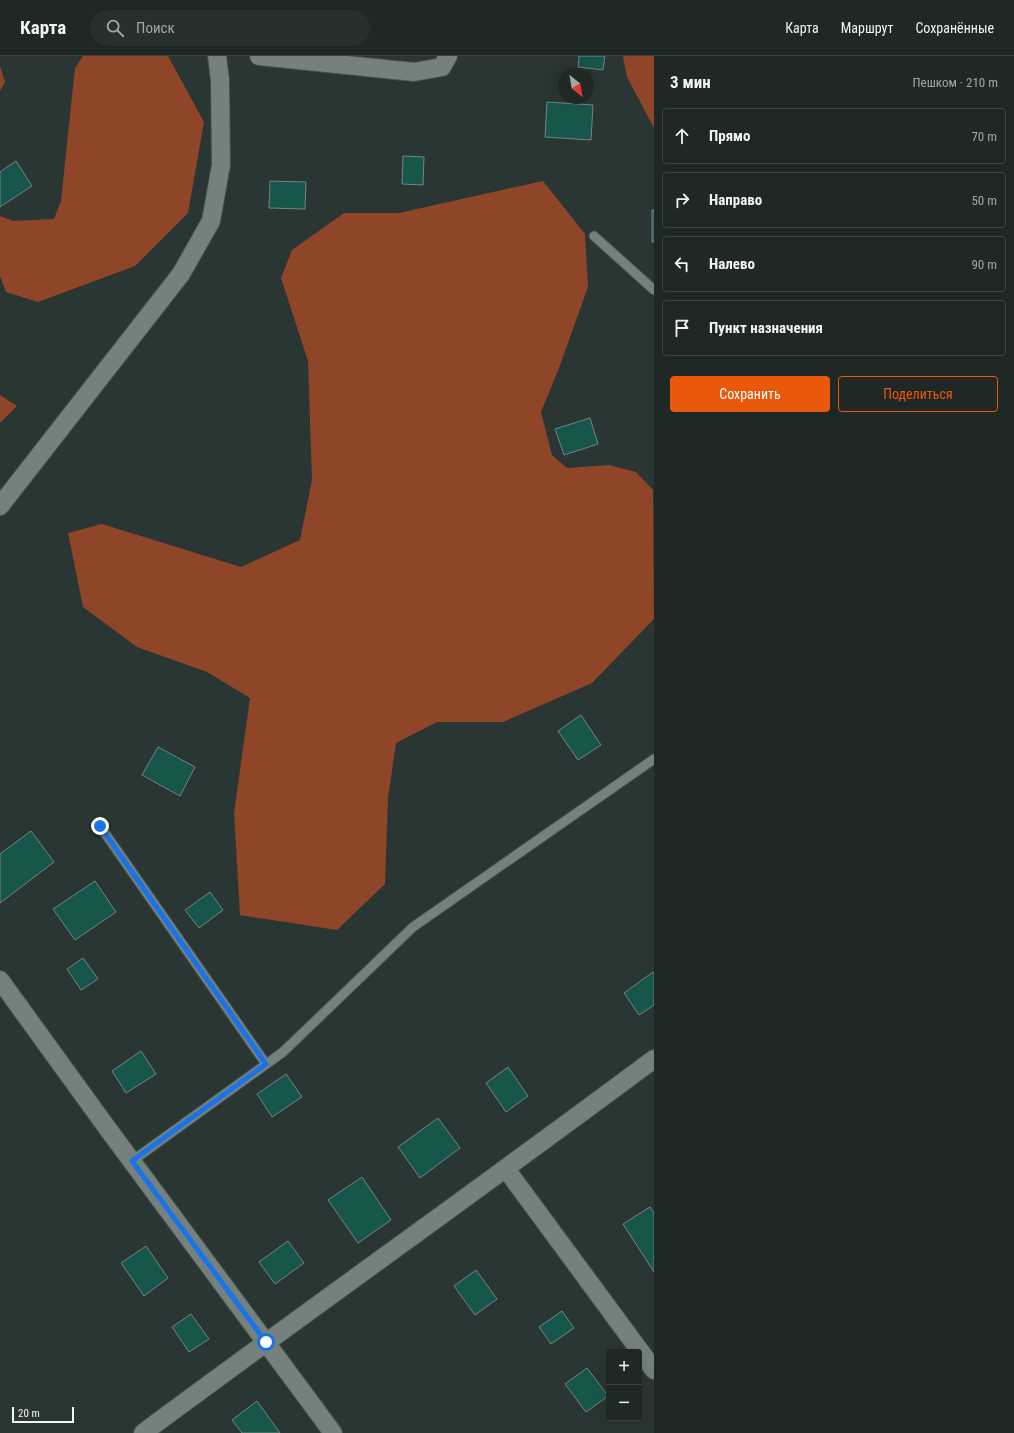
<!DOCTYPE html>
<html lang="ru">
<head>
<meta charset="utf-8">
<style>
	:root { --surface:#202826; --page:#28302e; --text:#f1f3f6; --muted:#a2a6a7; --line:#3d4443; --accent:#ea580c }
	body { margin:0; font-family:"Roboto Condensed",sans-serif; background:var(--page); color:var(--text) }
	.controls { position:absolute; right:12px; bottom:12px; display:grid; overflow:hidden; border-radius:4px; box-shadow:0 4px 16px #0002 }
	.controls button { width:36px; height:36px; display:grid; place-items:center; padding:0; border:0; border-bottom:1px solid var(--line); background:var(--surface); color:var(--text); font:20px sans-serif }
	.compass { position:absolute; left:558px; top:12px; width:36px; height:36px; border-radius:50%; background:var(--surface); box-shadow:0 4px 16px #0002; rotate:149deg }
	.scale { position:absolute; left:12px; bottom:10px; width:62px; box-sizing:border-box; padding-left:4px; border:2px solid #eff6f4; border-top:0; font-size:11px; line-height:14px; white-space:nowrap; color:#eff6f4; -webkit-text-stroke:3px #2a3633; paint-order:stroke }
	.stop { position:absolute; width:12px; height:12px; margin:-9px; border:3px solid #1a73e8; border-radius:50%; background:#fff }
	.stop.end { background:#1a73e8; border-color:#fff; box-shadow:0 1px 4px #0008 }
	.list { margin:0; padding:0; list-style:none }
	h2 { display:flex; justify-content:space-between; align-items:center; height:52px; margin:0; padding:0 16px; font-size:17px }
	h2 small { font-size:13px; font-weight:400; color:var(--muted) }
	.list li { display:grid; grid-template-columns:26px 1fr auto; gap:12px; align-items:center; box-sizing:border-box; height:56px; margin:0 8px 8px; padding:0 8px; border:1px solid var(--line); border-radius:4px }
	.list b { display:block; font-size:15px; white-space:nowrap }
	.list em { font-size:13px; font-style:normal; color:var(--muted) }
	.actions { display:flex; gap:8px; padding:12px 16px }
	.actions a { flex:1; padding:9px 0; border:1px solid var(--accent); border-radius:4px; text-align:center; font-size:14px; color:var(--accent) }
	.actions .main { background:var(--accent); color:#fff }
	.icon { flex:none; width:22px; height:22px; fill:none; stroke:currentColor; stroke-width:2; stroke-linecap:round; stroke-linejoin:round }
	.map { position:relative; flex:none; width:654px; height:1377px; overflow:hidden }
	header { display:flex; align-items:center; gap:24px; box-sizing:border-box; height:56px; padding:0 20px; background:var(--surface); border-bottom:1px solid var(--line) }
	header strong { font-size:19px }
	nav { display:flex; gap:22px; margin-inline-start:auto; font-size:14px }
	.search { width:280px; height:36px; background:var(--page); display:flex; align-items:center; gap:10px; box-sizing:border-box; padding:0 14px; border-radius:22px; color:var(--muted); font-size:15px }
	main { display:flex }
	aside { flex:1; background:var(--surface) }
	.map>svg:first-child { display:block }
	.forest { fill:#8f4527 }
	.building { fill:#17564b; stroke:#768380 }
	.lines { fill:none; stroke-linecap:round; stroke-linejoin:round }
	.service-casing { stroke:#47514f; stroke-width:11 }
	.minor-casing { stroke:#47514f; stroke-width:20 }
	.service { stroke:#74817d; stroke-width:9 }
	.minor { stroke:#74817d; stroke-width:18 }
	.route { stroke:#1a73e8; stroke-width:5 }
</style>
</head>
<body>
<header>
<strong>Карта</strong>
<div class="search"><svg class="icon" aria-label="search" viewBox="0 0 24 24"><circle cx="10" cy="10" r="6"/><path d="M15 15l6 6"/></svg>Поиск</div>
<nav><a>Карта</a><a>Маршрут</a><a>Сохранённые</a></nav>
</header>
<main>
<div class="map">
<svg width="654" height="1377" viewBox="0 0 654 1377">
	<rect width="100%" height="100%" fill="#2a3633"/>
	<g class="forest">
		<polygon points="83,0 168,0 204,66 188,157 135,210 38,246 6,236 0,220 0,160 13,165 54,163 61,145 75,12"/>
		<polygon points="623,0 654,0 654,72 627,21"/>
		<polygon points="0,10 5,26 0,35"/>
		<polygon points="543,125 585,178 588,231 559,312 541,356 552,399 567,412 609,409 636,416 653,434 654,563 592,627 503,666 437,666 396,687 388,742 385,828 337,874 240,859 234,757 250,642 207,616 137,591 83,551 68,477 102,468 241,511 300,484 312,424 308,305 281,222 292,194 344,157 399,157"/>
		<polygon points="0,339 17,350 0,367"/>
	</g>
	<g class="building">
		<polygon points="579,0 605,0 603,14 578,11"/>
		<polygon points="547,46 593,49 591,84 545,81"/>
		<polygon points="403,100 424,101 423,129 402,128"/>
		<polygon points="16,105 32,130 0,151 0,116"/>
		<polygon points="270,125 306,126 305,153 269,152"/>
		<rect x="652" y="154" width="2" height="32"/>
		<polygon points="590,362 598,388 564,399 555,373"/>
		<polygon points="581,659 601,689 578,704 558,675"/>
		<polygon points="158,691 195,711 180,740 142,719"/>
		<polygon points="31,775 54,806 0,847 0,798"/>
		<polygon points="95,825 116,856 75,884 53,853"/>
		<polygon points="210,836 223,854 199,872 185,854"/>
		<polygon points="83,902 98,923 81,934 67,913"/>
		<polygon points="653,916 654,918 654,949 639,959 624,937"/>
		<polygon points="141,995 156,1018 126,1037 112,1015"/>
		<polygon points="508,1011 528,1040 506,1056 486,1027"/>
		<polygon points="286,1018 302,1041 272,1061 257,1038"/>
		<polygon points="438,1062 460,1092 420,1122 398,1091"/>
		<polygon points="362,1121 391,1164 358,1187 328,1144"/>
		<polygon points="650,1151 654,1157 654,1216 623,1168"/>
		<polygon points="288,1185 304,1207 275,1228 259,1206"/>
		<polygon points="146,1190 168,1222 144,1240 121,1207"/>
		<polygon points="476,1214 497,1243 475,1259 454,1230"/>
		<polygon points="562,1255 574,1272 551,1288 539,1271"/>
		<polygon points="191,1258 209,1283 189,1296 172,1271"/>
		<polygon points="587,1312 608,1340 586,1356 565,1328"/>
		<polygon points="257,1345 280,1377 242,1377 232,1364"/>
	</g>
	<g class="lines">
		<g class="service-casing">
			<g id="service">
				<polyline points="594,180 654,234"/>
				<polyline points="100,770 266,1008"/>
				<polyline points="132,1105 283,996 413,871 654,703"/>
			</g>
		</g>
		<g class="minor-casing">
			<g id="minor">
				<polyline points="259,0 414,16 442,11 448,0"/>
				<polyline points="0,450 181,218 211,165 221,109 220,24 217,0"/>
				<polyline points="0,924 105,1069 333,1377"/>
				<polyline points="506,1113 654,1314"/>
				<path d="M143,1377C313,1251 485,1129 654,1003"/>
			</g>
		</g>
		<use href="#service" class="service"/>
		<use href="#minor" class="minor"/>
	</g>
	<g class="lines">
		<polyline class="route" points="100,770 266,1008 132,1105 266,1286"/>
	</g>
</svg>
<div class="controls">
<button>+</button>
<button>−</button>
</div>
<svg class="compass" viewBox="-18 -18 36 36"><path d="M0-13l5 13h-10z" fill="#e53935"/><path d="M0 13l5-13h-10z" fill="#a2a6a7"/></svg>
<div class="scale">20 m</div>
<div class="stop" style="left:266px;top:1286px"></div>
<div class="stop end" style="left:100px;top:770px"></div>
</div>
<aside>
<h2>3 мин<small>Пешком · 210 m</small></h2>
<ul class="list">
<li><svg class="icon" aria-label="ahead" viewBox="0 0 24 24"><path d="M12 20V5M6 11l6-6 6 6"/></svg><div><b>Прямо</b></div><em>70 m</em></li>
<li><svg class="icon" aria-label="right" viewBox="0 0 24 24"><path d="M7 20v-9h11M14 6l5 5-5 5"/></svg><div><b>Направо</b></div><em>50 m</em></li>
<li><svg class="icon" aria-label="left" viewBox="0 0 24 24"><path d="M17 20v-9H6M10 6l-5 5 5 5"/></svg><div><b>Налево</b></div><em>90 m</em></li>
<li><svg class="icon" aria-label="arrive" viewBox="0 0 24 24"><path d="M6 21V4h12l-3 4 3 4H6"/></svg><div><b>Пункт назначения</b></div></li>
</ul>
<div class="actions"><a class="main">Сохранить</a><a>Поделиться</a></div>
</aside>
</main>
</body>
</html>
